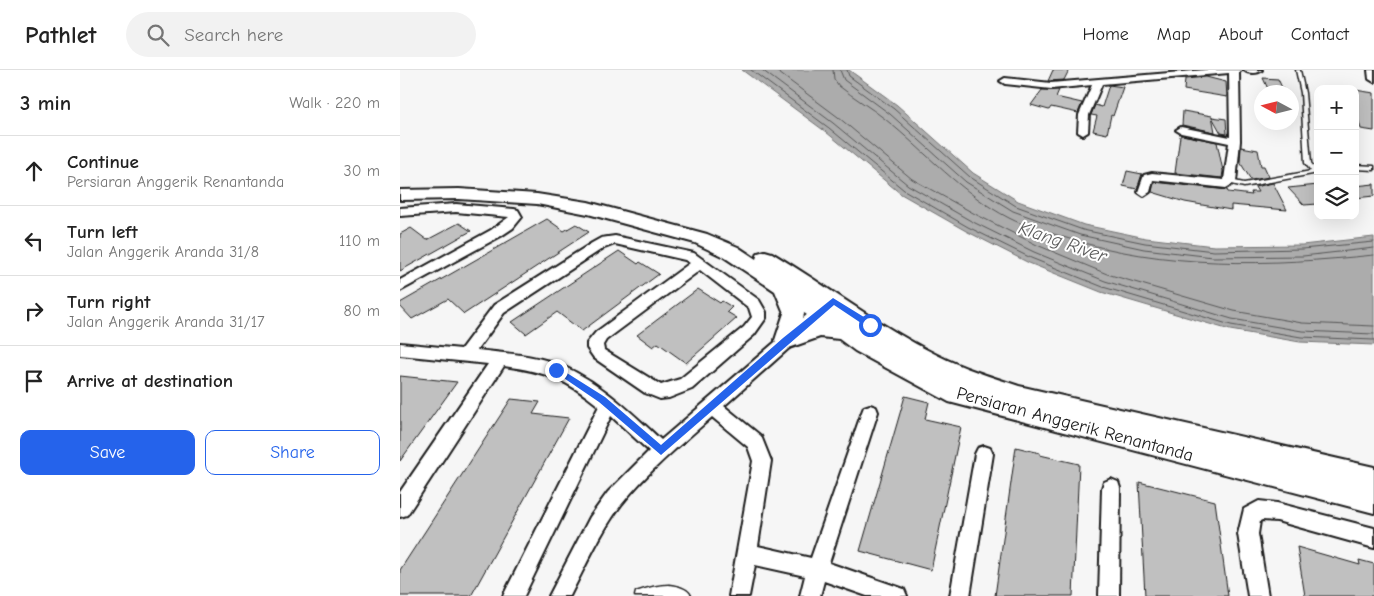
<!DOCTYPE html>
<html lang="en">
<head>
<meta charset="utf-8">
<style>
	:root { --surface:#fff; --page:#f2f2f2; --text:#222; --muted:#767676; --line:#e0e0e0; --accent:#2563eb }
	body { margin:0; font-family:"Comic Neue",sans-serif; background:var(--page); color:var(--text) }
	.controls { position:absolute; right:15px; top:15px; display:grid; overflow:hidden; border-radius:10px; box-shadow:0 5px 20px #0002 }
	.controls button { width:45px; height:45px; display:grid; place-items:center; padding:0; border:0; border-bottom:1px solid var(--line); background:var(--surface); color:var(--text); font:25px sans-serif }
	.compass { position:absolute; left:854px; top:15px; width:45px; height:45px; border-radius:50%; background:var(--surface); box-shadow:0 5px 20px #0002; rotate:277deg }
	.stop { position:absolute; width:15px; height:15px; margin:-11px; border:4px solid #2563eb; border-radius:50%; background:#fff }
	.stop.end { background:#2563eb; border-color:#fff; box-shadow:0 1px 5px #0008 }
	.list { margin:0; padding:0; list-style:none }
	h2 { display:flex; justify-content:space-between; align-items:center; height:65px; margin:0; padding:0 20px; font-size:21px }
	h2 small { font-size:16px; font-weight:400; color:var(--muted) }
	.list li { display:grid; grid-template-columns:32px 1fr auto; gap:15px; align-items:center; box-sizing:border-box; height:70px; padding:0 20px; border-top:1px solid var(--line) }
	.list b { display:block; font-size:19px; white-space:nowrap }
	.list p { margin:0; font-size:16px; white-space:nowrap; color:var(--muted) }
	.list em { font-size:16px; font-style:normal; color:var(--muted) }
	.actions { display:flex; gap:10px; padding:15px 20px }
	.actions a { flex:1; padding:11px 0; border:1px solid var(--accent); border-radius:10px; text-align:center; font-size:18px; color:var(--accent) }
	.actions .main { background:var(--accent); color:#fff }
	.icon { flex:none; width:28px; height:28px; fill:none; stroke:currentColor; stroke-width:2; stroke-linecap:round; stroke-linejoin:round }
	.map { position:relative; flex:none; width:974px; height:526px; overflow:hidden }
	header { display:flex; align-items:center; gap:30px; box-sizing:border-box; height:70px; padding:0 25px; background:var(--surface); border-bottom:1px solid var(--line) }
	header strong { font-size:24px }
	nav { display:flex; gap:28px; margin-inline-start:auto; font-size:18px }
	.search { width:350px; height:45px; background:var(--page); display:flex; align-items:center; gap:12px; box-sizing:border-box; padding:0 18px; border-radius:28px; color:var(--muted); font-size:19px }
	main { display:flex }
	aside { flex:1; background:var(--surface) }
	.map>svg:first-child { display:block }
	.water { fill:#acacac; stroke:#727272 }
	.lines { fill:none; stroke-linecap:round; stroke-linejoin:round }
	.shore { stroke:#565656; stroke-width:1 }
	.building { fill:#c0c0c0; stroke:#1c1c1c }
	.lane-casing { stroke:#1c1c1c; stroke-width:3 }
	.street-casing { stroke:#1c1c1c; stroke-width:4 }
	.secondary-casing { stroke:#1c1c1c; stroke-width:4 }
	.lane { fill:#fff; fill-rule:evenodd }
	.street { fill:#fff; fill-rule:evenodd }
	.secondary { fill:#fff; fill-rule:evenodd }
	.route { fill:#2563eb }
	.labels { text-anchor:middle; stroke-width:4; stroke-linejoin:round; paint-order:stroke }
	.street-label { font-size:18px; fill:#1c1c1c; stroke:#fff }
	.water-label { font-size:19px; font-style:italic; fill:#5d5d5d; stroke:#fff }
</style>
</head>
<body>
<header>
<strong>Pathlet</strong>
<div class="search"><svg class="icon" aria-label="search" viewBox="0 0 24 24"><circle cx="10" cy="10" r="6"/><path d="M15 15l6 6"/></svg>Search here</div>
<nav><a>Home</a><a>Map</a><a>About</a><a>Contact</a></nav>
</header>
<main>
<aside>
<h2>3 min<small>Walk · 220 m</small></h2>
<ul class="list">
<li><svg class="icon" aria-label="ahead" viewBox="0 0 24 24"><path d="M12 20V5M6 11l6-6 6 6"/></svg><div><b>Continue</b><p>Persiaran Anggerik Renantanda</p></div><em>30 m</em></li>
<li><svg class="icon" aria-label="left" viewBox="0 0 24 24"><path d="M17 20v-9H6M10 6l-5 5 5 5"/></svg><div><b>Turn left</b><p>Jalan Anggerik Aranda 31/8</p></div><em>110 m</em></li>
<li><svg class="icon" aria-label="right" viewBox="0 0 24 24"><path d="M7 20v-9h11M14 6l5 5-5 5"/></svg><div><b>Turn right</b><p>Jalan Anggerik Aranda 31/17</p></div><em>80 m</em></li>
<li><svg class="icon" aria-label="arrive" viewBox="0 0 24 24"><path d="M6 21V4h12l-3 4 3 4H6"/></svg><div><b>Arrive at destination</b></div></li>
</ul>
<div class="actions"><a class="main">Save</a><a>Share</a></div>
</aside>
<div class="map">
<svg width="974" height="526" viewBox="0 0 974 526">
	<rect width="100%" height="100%" fill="#f6f6f6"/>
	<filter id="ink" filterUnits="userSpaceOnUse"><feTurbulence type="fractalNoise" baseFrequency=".02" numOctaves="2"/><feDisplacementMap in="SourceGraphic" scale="10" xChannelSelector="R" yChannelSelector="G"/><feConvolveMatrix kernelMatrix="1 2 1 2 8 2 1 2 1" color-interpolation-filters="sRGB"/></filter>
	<g filter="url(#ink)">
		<polygon class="water" points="342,0 449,0 497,35 573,103 618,131 684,155 746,168 814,176 902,175 974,167 974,275 900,272 830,260 701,222 629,193 566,161 501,124 426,62"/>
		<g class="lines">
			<g class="shore">
				<polyline points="351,0 429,58 504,120 568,157 631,188 703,217 831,255 901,267 974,270"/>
				<polyline points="362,0 433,53 508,115 571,151 634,182 705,211 832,249 902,261 974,264"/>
				<polyline points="375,0 438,47 512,109 575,144 637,175 707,204 834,241 902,253 974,256"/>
				<path d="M433,0L434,9L439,16C454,28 470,37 485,49C526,82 562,124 609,148C626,157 645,161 663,167C765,199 869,196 974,185"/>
				<polyline points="440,0 444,10 490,44 566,112 613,141 680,165 744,179 813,187 903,186 974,178"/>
				<polyline points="447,0 449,6 494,39 570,107 616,136 683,160 745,173 814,181 902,179 974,172"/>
			</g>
		</g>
		<g class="building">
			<polygon points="653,0 669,0 664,10 648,11"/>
			<polygon points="806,7 826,12 827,27 784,20 785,9"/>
			<polygon points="863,8 878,9 884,22 869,21"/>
			<polygon points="709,15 723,17 713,46 711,45 707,64 693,61 697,46 691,45 695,35 702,37"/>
			<polygon points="642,20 659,20 656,27 682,33 678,43 651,37 649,40 631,35"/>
			<polygon points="955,20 974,23 974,61 961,59 955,39"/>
			<polygon points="783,41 812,46 815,62 782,55"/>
			<polygon points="812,47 826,49 827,64 821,63"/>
			<polygon points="782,65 817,72 823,101 822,108 775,103 780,66"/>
			<polygon points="841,77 858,80 861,96 864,96 869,107 851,110 840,92"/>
			<polygon points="727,101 742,104 737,119 723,116"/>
			<polygon points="754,112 827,120 828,122 852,125 851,122 858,122 855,117 873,113 887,140 831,135 831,140 785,132 752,122"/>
			<polygon points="974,114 974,126 955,128 955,116"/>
			<polygon points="918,115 918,134 904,135 888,118"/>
			<polygon points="147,149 164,161 176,154 189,162 64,244 48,229 12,249 0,236 0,233"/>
			<polygon points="59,153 71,161 0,201 0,164 11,158 27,170"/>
			<polygon points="219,181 238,194 240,192 259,204 182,261 157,242 126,264 112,252"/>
			<polygon points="298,219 320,233 322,231 332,237 327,242 337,248 286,293 258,273 253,277 237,265"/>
			<polygon points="0,306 57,312 0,391"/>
			<polygon points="505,326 529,332 525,349 561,357 531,500 460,481"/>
			<polygon points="111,329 140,332 133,344 169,348 71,526 0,526 0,500"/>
			<polygon points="616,377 640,383 640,385 679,394 673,526 595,526"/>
			<polygon points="739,412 815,431 828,526 745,526"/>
			<polygon points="897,477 960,495 959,490 974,494 974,526 905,526"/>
		</g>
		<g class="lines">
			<g class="lane-casing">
				<g id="lane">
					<polygon points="896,0 900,0 905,23 911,93 916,100 918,99 918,103 844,117 828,113 828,111 830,110 844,113 911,101 905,93 901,23"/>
					<polygon points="955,95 974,96 974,100 955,99"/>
					<path d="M269,515C277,516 288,518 291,526H235L236,522C247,518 258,515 269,515Z"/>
				</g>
			</g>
			<g class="street-casing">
				<g id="street">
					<polygon points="805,0 842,0 839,2 840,71 836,112 826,118 753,110 750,122 744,126 738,122 744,105 752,103 824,110 829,73 781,63 776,60 781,57 830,67 829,3 702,14 689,45 688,62 683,65 678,62 679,45 692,15 651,19 605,14 600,11 605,8 651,13"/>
					<path d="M844,0H862C858,4 848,4 844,0Z"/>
					<polygon points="968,0 974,0 974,12 969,9"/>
					<polygon points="56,134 114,139 118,140 122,147 113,158 101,166 0,221 0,210 91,160 109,147 56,142 0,146 0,138"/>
					<path d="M215,166L294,183L359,230L366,242V248L354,265L292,319L269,328L260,329L245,323L194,288L187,278V273L196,262L290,193L285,190L215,174L202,179L104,243L77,280C101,283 126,284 149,291C193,305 228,339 261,370L423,231L428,230L433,231L435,235L433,239L324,336L361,366L371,391L358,476L411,488L462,342L464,337L470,335L476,337L478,342L429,493L504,519L507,526H467L424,511L420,526H400L405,506L355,495L349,526H329L353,391L348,377L312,347C281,374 246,403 221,435C200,463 186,495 170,526H149L190,447L208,422L249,381L211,346L124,526H103L199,336C166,309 146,302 104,296L7,445L0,447V422L88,294L0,285V273L61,279L94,235L192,173L201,168ZM300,200L349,238L352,247L344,257L280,309L261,315L204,280L203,275L206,270Z"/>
					<polygon points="584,376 590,378 593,384 570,526 550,526 575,384 578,378"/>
					<polygon points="711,409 718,412 720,418 719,526 699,526 702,418 704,412"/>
					<polygon points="859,431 877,433 974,458 974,478 877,451 862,450 860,451 858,464 868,526 848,526 838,464 844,439"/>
				</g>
			</g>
			<g class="secondary-casing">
				<path id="secondary" d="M59,119L137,124L188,132L307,164L338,177L356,189L358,183L365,181L372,183C427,216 479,256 537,285C563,298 591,307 619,316L974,397V443L549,332L455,281L439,269L420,267L386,279L378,276L375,270L384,243L375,221L324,187L295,173L188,144L137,134L59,129L0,130V120ZM404,243L416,251L402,255Z"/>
			</g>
			<use href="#lane" class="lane"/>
			<use href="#street" class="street"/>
			<use href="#secondary" class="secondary"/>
		</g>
	</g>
	<polygon class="route" points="433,228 472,252 472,257 467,257 434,235 261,385 199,332 152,300 153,298 159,298 205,327 261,375 383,268"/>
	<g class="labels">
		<g class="street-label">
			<text transform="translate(675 354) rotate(15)" y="6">Persiaran Anggerik Renantanda</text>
		</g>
		<g class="water-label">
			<text transform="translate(663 171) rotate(19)" y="7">Klang River</text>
		</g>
	</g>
</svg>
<div class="controls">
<button>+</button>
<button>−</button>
<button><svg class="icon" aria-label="layers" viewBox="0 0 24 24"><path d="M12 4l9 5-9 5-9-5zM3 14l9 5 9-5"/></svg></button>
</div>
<svg class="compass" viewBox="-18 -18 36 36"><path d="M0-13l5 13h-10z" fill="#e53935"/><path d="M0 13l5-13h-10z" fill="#767676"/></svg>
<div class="stop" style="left:470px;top:255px"></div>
<div class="stop end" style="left:156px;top:300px"></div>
</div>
</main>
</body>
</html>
